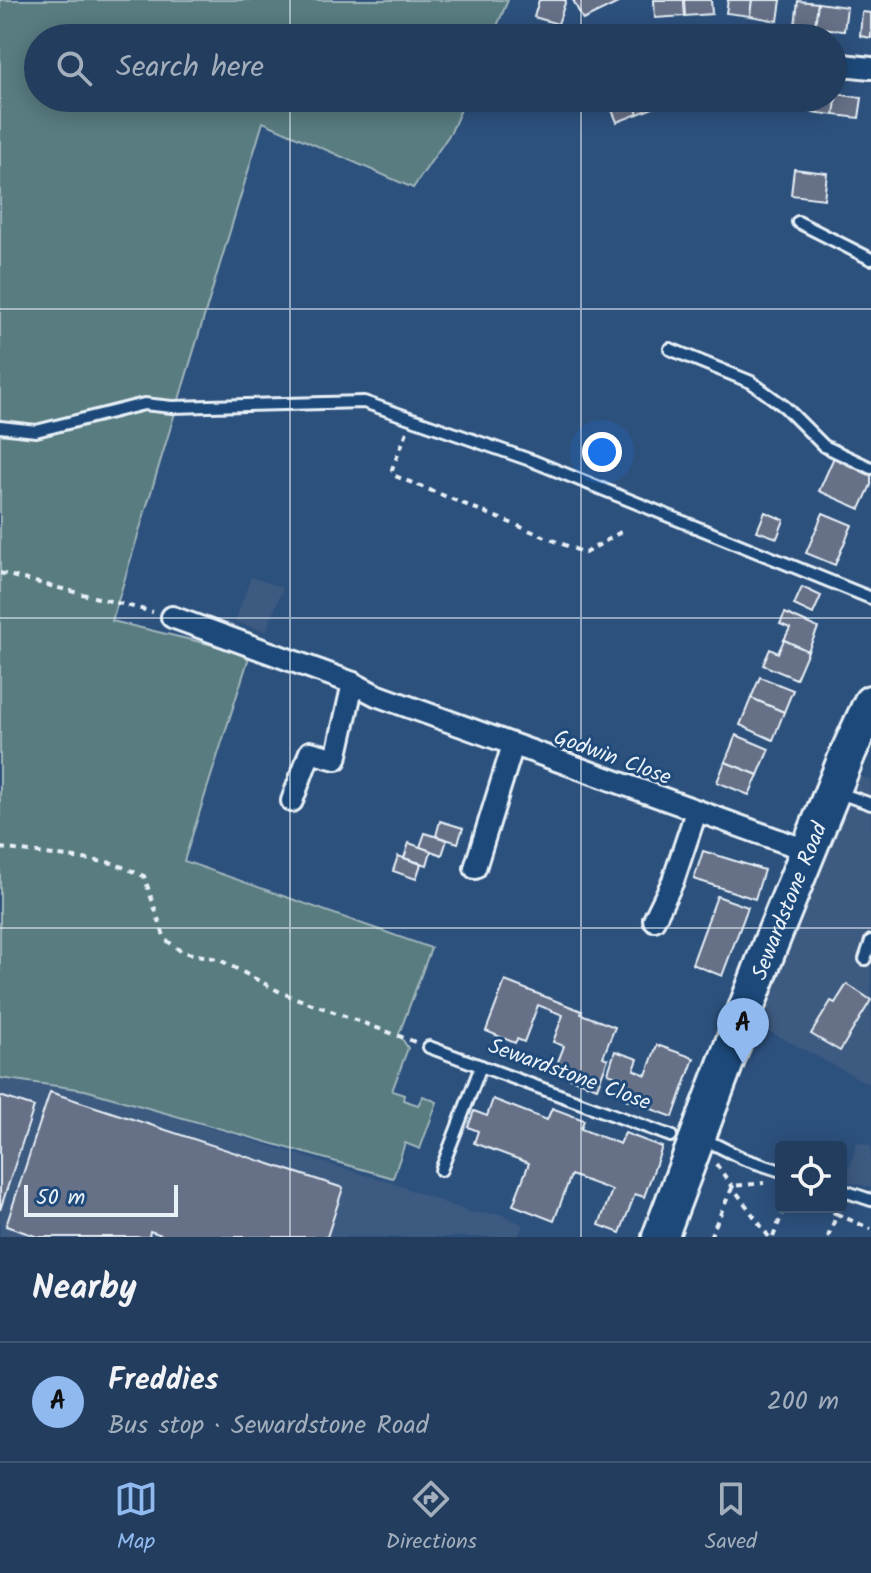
<!DOCTYPE html>
<html lang="en">
<head>
<meta charset="utf-8">
<style>
	:root { --surface:#223d5e; --page:#2e4867; --text:#f1f3f6; --muted:#a2aebc; --line:#3f5673; --accent:#90b9f0 }
	body { margin:0; font-family:Kalam,sans-serif; background:var(--page); color:var(--text) }
	.controls { position:absolute; right:24px; bottom:24px; display:grid; overflow:hidden; border-radius:8px; box-shadow:0 4px 20px #0003 }
	.controls button { width:72px; height:72px; display:grid; place-items:center; padding:0; border:0; border-bottom:2px solid var(--line); background:var(--surface); color:var(--text); font:40px sans-serif }
	.scale { position:absolute; left:24px; bottom:20px; width:154px; box-sizing:border-box; padding-left:8px; border:4px solid #e8f1f8; border-top:0; font-size:22px; line-height:28px; white-space:nowrap; color:#e8f1f8; -webkit-text-stroke:6px #1f4a7a; paint-order:stroke }
	.you { position:absolute; left:602px; top:452px; width:28px; height:28px; margin:-20px; border:6px solid #fff; border-radius:50%; background:#1a73e8; box-shadow:0 0 0 12px #1a73e833 }
	.badge { display:grid; place-items:center; width:52px; height:52px; border-radius:50%; background:var(--accent); color:#111; font-size:26px; font-weight:700 }
	.pin { position:absolute; translate:-50% -66px; filter:drop-shadow(0 2px 4px #0008) }
	.pin::after { content:''; position:absolute; top:42px; width:28px; height:24px; background:inherit; clip-path:polygon(0 0,100% 0,50% 100%) }
	.list { margin:0; padding:0; list-style:none }
	h2 { display:flex; justify-content:space-between; align-items:center; height:104px; margin:0; padding:0 32px; font-size:34px }
	h2 small { font-size:26px; font-weight:400; color:var(--muted) }
	.list li { display:grid; grid-template-columns:52px 1fr auto; gap:24px; align-items:center; box-sizing:border-box; height:120px; padding:0 32px; border-top:2px solid var(--line) }
	.list b { display:block; font-size:30px; white-space:nowrap }
	.list p { margin:0; font-size:26px; white-space:nowrap; color:var(--muted) }
	.list em { font-size:26px; font-style:normal; color:var(--muted) }
	.icon { flex:none; width:44px; height:44px; fill:none; stroke:currentColor; stroke-width:2; stroke-linecap:round; stroke-linejoin:round }
	.map { position:relative; flex:none; width:871px; height:1237px; overflow:hidden }
	.search { position:absolute; background:var(--surface); box-shadow:0 4px 20px #0003; left:24px; right:24px; top:24px; height:88px; display:flex; align-items:center; gap:20px; box-sizing:border-box; padding:0 28px; border-radius:44px; color:var(--muted); font-size:30px }
	.sheet { height:224px; background:var(--surface) }
	nav { display:flex; justify-content:space-around; align-items:center; box-sizing:border-box; height:112px; border-top:2px solid var(--line); background:var(--surface); font-size:22px; color:var(--muted) }
	nav a { display:grid; justify-items:center; gap:4px }
	nav .on { color:var(--accent) }
	.map>svg:first-child { display:block }
	.built { fill:#3e5a80 }
	.green { fill:#587b80; stroke:#a0b6bc; stroke-width:2 }
	.building { fill:#666f87; stroke:#e8f1f8; stroke-width:2 }
	.lines { fill:none; stroke-linecap:round; stroke-linejoin:round }
	.service-casing { stroke:#e8f1f8; stroke-width:16 }
	.minor-casing { stroke:#e8f1f8; stroke-width:26 }
	.primary-casing { stroke:#e8f1f8; stroke-width:40 }
	.path { stroke:#e8f1f8; stroke-width:4; stroke-dasharray:6 6; stroke-linecap:butt }
	.service { stroke:#1f4a7a; stroke-width:10 }
	.minor { stroke:#1f4a7a; stroke-width:20 }
	.primary { stroke:#1f4a7a; stroke-width:34 }
	.grid { fill:none; stroke:#e8f1f8; stroke-width:2; stroke-opacity:0.55 }
	.labels { text-anchor:middle; stroke-width:6; stroke-linejoin:round; paint-order:stroke }
	.street-label { font-size:22px; fill:#e8f1f8; stroke:#1f4a7a }
</style>
</head>
<body>
<div class="map">
<svg width="871" height="1237" viewBox="0 0 871 1237">
	<rect width="100%" height="100%" fill="#2d517d"/>
	<filter id="ink" filterUnits="userSpaceOnUse"><feTurbulence type="fractalNoise" baseFrequency=".0125" numOctaves="2"/><feDisplacementMap in="SourceGraphic" scale="16" xChannelSelector="R" yChannelSelector="G"/><feConvolveMatrix kernelMatrix="1 2 1 2 8 2 1 2 1" color-interpolation-filters="sRGB"/></filter>
	<g filter="url(#ink)">
		<g class="built">
			<polygon points="251,577 283,588 266,631 235,622"/>
			<polygon points="857,776 871,779 871,1085 748,1020"/>
			<polygon points="0,1078 85,1090 392,1183 472,1213 501,1214 523,1225 518,1237 0,1237"/>
			<polygon points="857,1142 871,1146 871,1188 846,1181"/>
		</g>
		<polygon class="green" points="0,0 508,0 492,38 38,38 38,98 466,98 451,132 413,188 263,122 112,621 250,654 184,861 431,948 399,1034 408,1048 392,1091 404,1095 403,1100 418,1105 423,1096 437,1102 420,1149 405,1143 393,1178 85,1090 0,1078"/>
		<g class="building">
			<polygon points="539,0 566,0 558,24 534,17"/>
			<polygon points="573,0 617,0 618,3 583,20"/>
			<polygon points="654,0 684,0 685,16 655,18"/>
			<polygon points="684,0 711,0 712,14 685,16"/>
			<polygon points="728,0 752,0 750,16 726,13"/>
			<polygon points="752,0 781,0 778,21 750,16"/>
			<polygon points="798,1 818,3 815,27 795,25"/>
			<polygon points="818,3 847,7 844,31 815,27"/>
			<polygon points="862,12 871,13 871,38 860,36"/>
			<polygon points="833,94 837,94 834,115 810,112 812,98 833,98"/>
			<polygon points="837,94 862,98 859,118 834,115"/>
			<polygon points="622,98 632,98 638,114 617,122 609,103"/>
			<polygon points="632,98 655,98 658,106 638,114"/>
			<polygon points="770,98 795,98 793,109 769,105"/>
			<polygon points="794,169 827,173 824,199 791,195"/>
			<polygon points="834,457 871,473 871,485 860,509 819,491"/>
			<polygon points="765,512 784,520 777,538 757,531"/>
			<polygon points="823,513 852,525 835,565 806,553"/>
			<polygon points="802,587 821,596 813,614 794,605"/>
			<polygon points="785,613 818,628 808,651 784,640 790,628 780,624"/>
			<polygon points="784,640 808,651 796,679 763,665 770,649 778,653"/>
			<polygon points="760,677 793,690 784,712 751,698"/>
			<polygon points="751,698 784,712 773,740 740,725"/>
			<polygon points="736,735 769,749 758,775 725,762"/>
			<polygon points="725,762 758,775 749,795 717,782"/>
			<polygon points="440,821 463,828 458,843 436,836"/>
			<polygon points="425,833 447,840 442,855 420,847"/>
			<polygon points="409,843 431,851 427,865 404,858"/>
			<polygon points="703,851 764,870 755,899 694,879"/>
			<polygon points="398,856 421,864 416,879 393,871"/>
			<polygon points="717,896 748,907 722,976 692,964"/>
			<polygon points="505,981 582,1011 581,1014 615,1027 603,1057 608,1059 597,1088 554,1072 564,1046 553,1042 563,1015 538,1005 524,1042 517,1039 515,1043 486,1031"/>
			<polygon points="847,984 871,1000 840,1051 811,1034 831,1001 835,1003"/>
			<polygon points="657,1045 694,1058 673,1117 627,1100 632,1088 626,1085 628,1080 608,1073 615,1051 638,1059 634,1070 646,1075"/>
			<polygon points="50,1092 343,1188 327,1237 168,1237 150,1231 149,1237 38,1237 6,1226"/>
			<polygon points="0,1096 34,1107 0,1210"/>
			<polygon points="493,1099 547,1120 552,1108 584,1120 581,1129 620,1144 625,1133 662,1147 644,1197 635,1194 620,1233 599,1225 612,1190 571,1175 554,1221 513,1205 529,1163 474,1143 478,1131 468,1127 474,1111 487,1116"/>
		</g>
		<g class="lines">
			<g class="service-casing">
				<g id="service">
					<polyline points="798,222 871,259"/>
					<polyline points="670,349 751,382 785,407 824,446 871,468"/>
					<polyline points="0,427 36,431 144,404 172,407 364,402 533,461 871,598"/>
					<polyline points="839,793 871,804"/>
					<polyline points="865,959 871,941"/>
					<polyline points="429,1047 671,1136"/>
					<polyline points="702,1138 744,1159 781,1171"/>
					<polyline points="441,1170 481,1066"/>
					<polyline points="841,1190 871,1200"/>
				</g>
			</g>
			<g class="minor-casing">
				<g id="minor">
					<polyline points="833,64 871,68"/>
					<polyline points="172,617 353,683 376,695 809,851"/>
					<polyline points="292,801 310,752 336,759 353,683"/>
					<polyline points="475,868 513,745"/>
					<polyline points="654,920 673,881 696,812"/>
				</g>
			</g>
			<g class="primary-casing">
				<g id="primary">
					<path id="s1" d="M660,1237L770,945L848,753L871,703"/>
				</g>
			</g>
			<g class="path">
				<polyline points="407,432 392,469 395,476 585,553 626,529"/>
				<polyline points="0,573 153,612"/>
				<polyline points="0,848 113,863 144,876 165,939 182,952 218,959 282,993 418,1043"/>
				<polyline points="716,1164 769,1237"/>
				<polyline points="822,1207 837,1214"/>
				<polyline points="710,1237 733,1186 764,1183"/>
				<polyline points="773,1237 785,1207"/>
				<polyline points="828,1237 837,1214 871,1229"/>
			</g>
			<use href="#service" class="service"/>
			<use href="#minor" class="minor"/>
			<use href="#primary" class="primary"/>
		</g>
	</g>
	<path class="grid" d="M290,0V38M581,0V38M290,98V1237M581,98V1237M0,309H871M0,618H871M0,928H871"/>
	<g class="labels">
		<g class="street-label">
			<text transform="translate(613 756) rotate(20)" y="8">Godwin Close</text>
			<text dy="8" stroke="none"><textPath href="#s1" startOffset="360">Sewardstone Road</textPath></text>
			<text transform="translate(570 1073) rotate(20)" y="8">Sewardstone Close</text>
		</g>
	</g>
</svg>
<div class="controls">
<button><svg class="icon" aria-label="locate" viewBox="0 0 24 24"><circle cx="12" cy="12" r="6"/><path d="M12 2v4M12 18v4M2 12h4M18 12h4"/></svg></button>
</div>
<div class="scale">50 m</div>
<div class="you"></div>
<div class="pin badge" style="left:743px;top:1064px">A</div>
<div class="search"><svg class="icon" aria-label="search" viewBox="0 0 24 24"><circle cx="10" cy="10" r="6"/><path d="M15 15l6 6"/></svg>Search here</div>
</div>
<section class="sheet">
<h2>Nearby<small></small></h2>
<ul class="list">
<li><span class="badge">A</span><div><b>Freddies</b><p>Bus stop · Sewardstone Road</p></div><em>200 m</em></li>
</ul>
</section>
<nav>
<a class="on"><svg class="icon" aria-label="map" viewBox="0 0 24 24"><path d="M3 6l6-2 6 2 6-2v14l-6 2-6-2-6 2zM9 4v14M15 6v14"/></svg>Map</a>
<a><svg class="icon" aria-label="directions" viewBox="0 0 24 24"><path d="M12 3l9 9-9 9-9-9zM9 14v-3h6M13 9l2 2-2 2"/></svg>Directions</a>
<a><svg class="icon" aria-label="saved" viewBox="0 0 24 24"><path d="M7 4h10v16l-5-4-5 4z"/></svg>Saved</a>
</nav>
</body>
</html>
